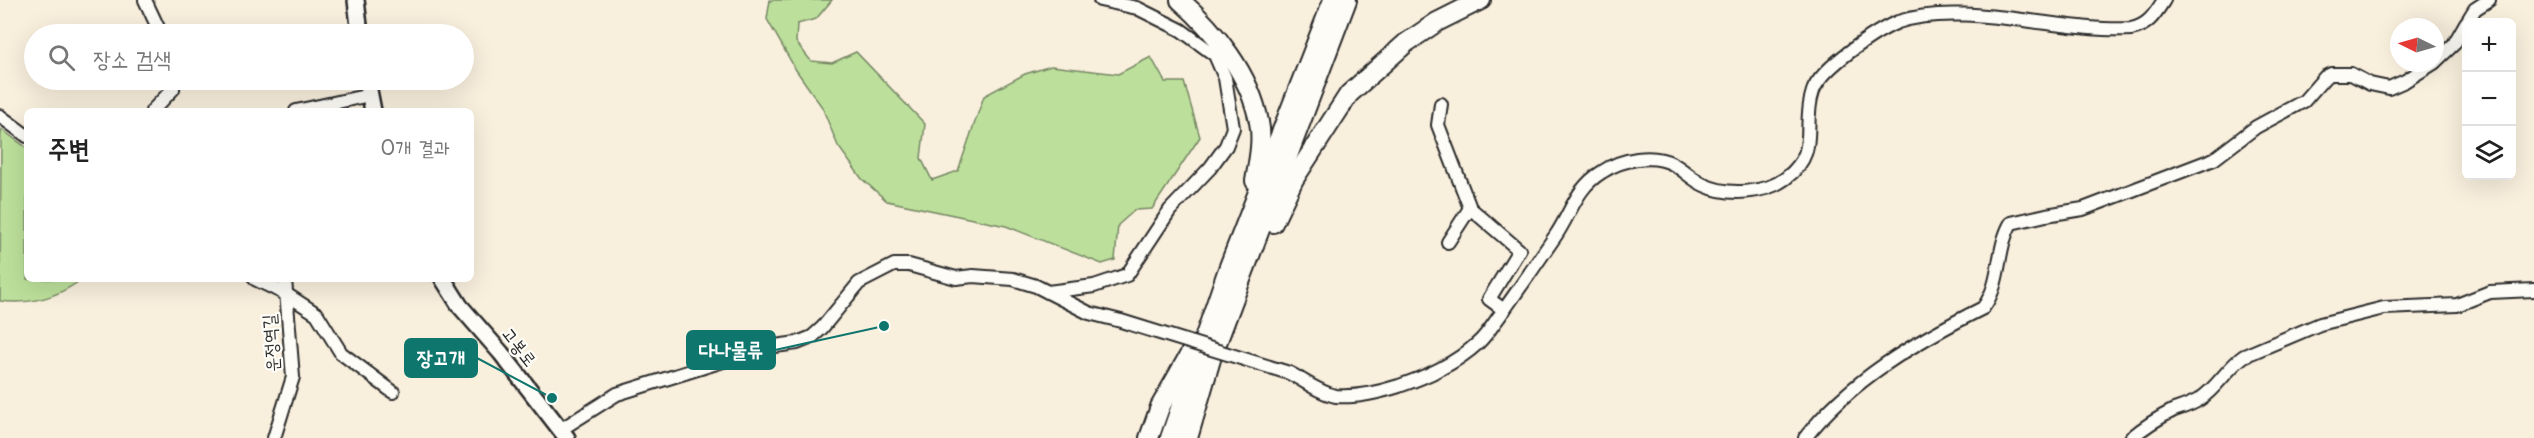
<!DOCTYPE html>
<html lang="ko">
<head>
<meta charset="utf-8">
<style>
	:root { --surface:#fff; --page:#f6f6f6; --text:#222; --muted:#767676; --line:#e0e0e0 }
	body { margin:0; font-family:"Playpen Sans","Poor Story",sans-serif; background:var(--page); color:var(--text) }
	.controls { position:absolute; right:18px; top:18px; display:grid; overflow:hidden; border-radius:9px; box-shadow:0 6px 24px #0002 }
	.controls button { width:54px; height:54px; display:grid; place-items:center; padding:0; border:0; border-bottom:2px solid var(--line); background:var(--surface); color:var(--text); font:30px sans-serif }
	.compass { position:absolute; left:2390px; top:18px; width:54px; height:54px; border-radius:50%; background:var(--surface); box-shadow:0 6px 24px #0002; rotate:275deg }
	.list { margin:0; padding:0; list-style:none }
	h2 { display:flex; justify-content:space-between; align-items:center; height:78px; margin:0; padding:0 24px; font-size:26px }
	h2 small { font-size:20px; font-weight:400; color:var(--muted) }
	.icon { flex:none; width:33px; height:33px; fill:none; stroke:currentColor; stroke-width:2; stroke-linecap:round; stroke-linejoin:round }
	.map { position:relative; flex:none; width:2534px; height:438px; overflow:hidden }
	.search { position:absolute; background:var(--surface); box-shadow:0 6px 24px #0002; left:24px; top:24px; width:450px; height:66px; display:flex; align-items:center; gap:15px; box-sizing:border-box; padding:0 21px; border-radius:33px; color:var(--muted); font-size:22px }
	.panel { position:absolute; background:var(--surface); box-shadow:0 6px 24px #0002; left:24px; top:108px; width:450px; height:174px; border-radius:9px }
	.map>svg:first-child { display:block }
	.green { fill:#bce09b; stroke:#748663; stroke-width:1.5 }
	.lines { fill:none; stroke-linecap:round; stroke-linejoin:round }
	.minor-casing { stroke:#2b2b2b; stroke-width:16 }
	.major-casing { stroke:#2b2b2b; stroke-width:20 }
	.highway-casing { stroke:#2b2b2b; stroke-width:22 }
	.minor { stroke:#fdfcf7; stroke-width:12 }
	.major { stroke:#fdfcf7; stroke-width:15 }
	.highway { stroke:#fdfcf7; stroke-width:18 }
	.minor-bridge-casing { stroke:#2b2b2b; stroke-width:16; stroke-linecap:butt }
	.minor-bridge { stroke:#fdfcf7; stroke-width:12 }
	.labels { text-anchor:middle; stroke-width:4.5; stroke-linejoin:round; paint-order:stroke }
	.street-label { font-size:18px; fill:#2b2b2b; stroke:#fdfcf7 }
	.leader { fill:none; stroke:#0f766e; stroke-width:2 }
	.callout-dot { fill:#0f766e; stroke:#fdfcf7; stroke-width:2 }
	.callout { fill:#0f766e; stroke:#0f766e; stroke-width:2 }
	.callout-label { font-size:20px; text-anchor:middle; font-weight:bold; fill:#fff }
</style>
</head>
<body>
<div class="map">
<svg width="2534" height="438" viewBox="0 0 2534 438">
	<rect width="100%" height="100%" fill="#f9efdd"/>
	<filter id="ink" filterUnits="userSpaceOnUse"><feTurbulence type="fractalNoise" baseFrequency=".0167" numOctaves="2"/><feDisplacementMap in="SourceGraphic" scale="12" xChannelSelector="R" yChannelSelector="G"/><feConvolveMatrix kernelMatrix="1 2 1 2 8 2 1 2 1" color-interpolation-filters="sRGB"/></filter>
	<g filter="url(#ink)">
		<g class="green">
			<polygon points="770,0 832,0 816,19 797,24 796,42 811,61 832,63 856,52 925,124 921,158 932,180 958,171 984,96 1025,74 1051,66 1118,74 1151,57 1165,82 1184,82 1200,137 1152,209 1135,210 1118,225 1115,260 1102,264 1006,226 887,201 862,179 838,146 822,107 796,70 767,19"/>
			<path d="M1,129L27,148V279H82C57,298 31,305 0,301Z"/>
		</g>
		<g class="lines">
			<g class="minor-casing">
				<g id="minor">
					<polyline points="145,0 161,34"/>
					<polyline points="2467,22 2475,9 2489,0"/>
					<polyline points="2435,62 2454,44 2466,23"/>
					<polyline points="1441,104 1438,125 1470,208 1519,250 1489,299 1504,310"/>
					<polyline points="152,111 173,89 174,80"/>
					<polyline points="296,111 370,95"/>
					<polyline points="0,116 27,136"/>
					<polyline points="1448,242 1470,208"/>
					<polyline points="255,279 286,294 317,314 341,353 393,392"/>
					<polyline points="1048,292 1094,286 1127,275 1170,210 1210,168 1226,146 1233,128 1225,78 1215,55 1181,30 1137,8 1100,0"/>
					<path d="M1289,373C1304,380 1319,393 1336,396C1357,398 1380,392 1399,386C1428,376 1455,364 1478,343C1487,335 1494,323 1501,314C1520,288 1538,261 1556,235C1572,211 1576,188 1602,172C1621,159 1653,153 1673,164C1684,170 1693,180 1704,185C1727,196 1765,194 1786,178C1821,151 1801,126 1813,91C1821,68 1876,31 1898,22C1963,0 2061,33 2131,29C2148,26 2155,14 2164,0"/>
					<polyline points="560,430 617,394 768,347 797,343 812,337 822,328 859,283 894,265 909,265 956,278 973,276 1013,279 1036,286 1089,313 1121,321"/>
					<polyline points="274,438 293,377 285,279"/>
					<path d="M1805,438C1850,380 1917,341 1983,308C2002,283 1996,249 2011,223L2046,215L2083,209L2214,159L2256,127L2304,101L2325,77L2331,74H2351L2370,84L2389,88L2405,81L2434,63"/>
					<path d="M2131,438C2144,427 2158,418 2174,410C2183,407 2193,404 2200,399C2217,388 2227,368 2244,356L2320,324L2384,308L2457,305L2490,292L2534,290"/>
				</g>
			</g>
			<g class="major-casing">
				<g id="major">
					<polyline points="356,0 360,34"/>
					<polyline points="367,80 373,111"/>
					<polyline points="443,279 460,306 501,353 567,438"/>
				</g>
			</g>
			<g class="highway-casing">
				<g id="highway">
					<path d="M1180,0C1215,31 1250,74 1259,122C1263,140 1258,163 1255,181"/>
					<polyline points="1273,223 1294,179 1349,94 1406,43 1437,22 1481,0"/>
					<polyline points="1149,438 1160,407 1191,352"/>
					<polyline points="1170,438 1228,269 1333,0"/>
					<polyline points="1188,438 1212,356 1347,0"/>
				</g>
			</g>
			<use href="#minor" class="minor"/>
			<use href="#major" class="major"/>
			<use href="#highway" class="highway"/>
			<g class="minor-bridge-casing">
				<polyline id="minor-bridge" points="1121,321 1289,373"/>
			</g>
			<use href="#minor-bridge" class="minor-bridge"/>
		</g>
	</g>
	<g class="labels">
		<g class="street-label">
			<text transform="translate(271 343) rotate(-94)" y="6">운정역길</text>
			<text transform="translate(519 347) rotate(52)" y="6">고봉로</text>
		</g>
	</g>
	<path class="leader" d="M884 326L775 350M552 398L477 358"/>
	<g class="callout-dot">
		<circle cx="884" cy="326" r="6"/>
		<circle cx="552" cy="398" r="6"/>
	</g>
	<g class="callout">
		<rect x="687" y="331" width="88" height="38" rx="6"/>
		<rect x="405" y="339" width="72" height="38" rx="6"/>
	</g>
	<g class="callout-label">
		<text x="731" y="357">다나물류</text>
		<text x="441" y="365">장고개</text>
	</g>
</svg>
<div class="controls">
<button>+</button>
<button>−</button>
<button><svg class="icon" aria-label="layers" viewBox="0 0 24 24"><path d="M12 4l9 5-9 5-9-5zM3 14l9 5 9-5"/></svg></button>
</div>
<svg class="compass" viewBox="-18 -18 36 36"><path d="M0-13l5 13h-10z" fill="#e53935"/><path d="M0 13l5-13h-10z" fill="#767676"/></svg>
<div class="search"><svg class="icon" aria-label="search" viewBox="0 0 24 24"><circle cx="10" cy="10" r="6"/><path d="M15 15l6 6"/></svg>장소 검색</div>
<section class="panel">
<h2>주변<small>0개 결과</small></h2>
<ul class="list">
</ul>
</section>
</div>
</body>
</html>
